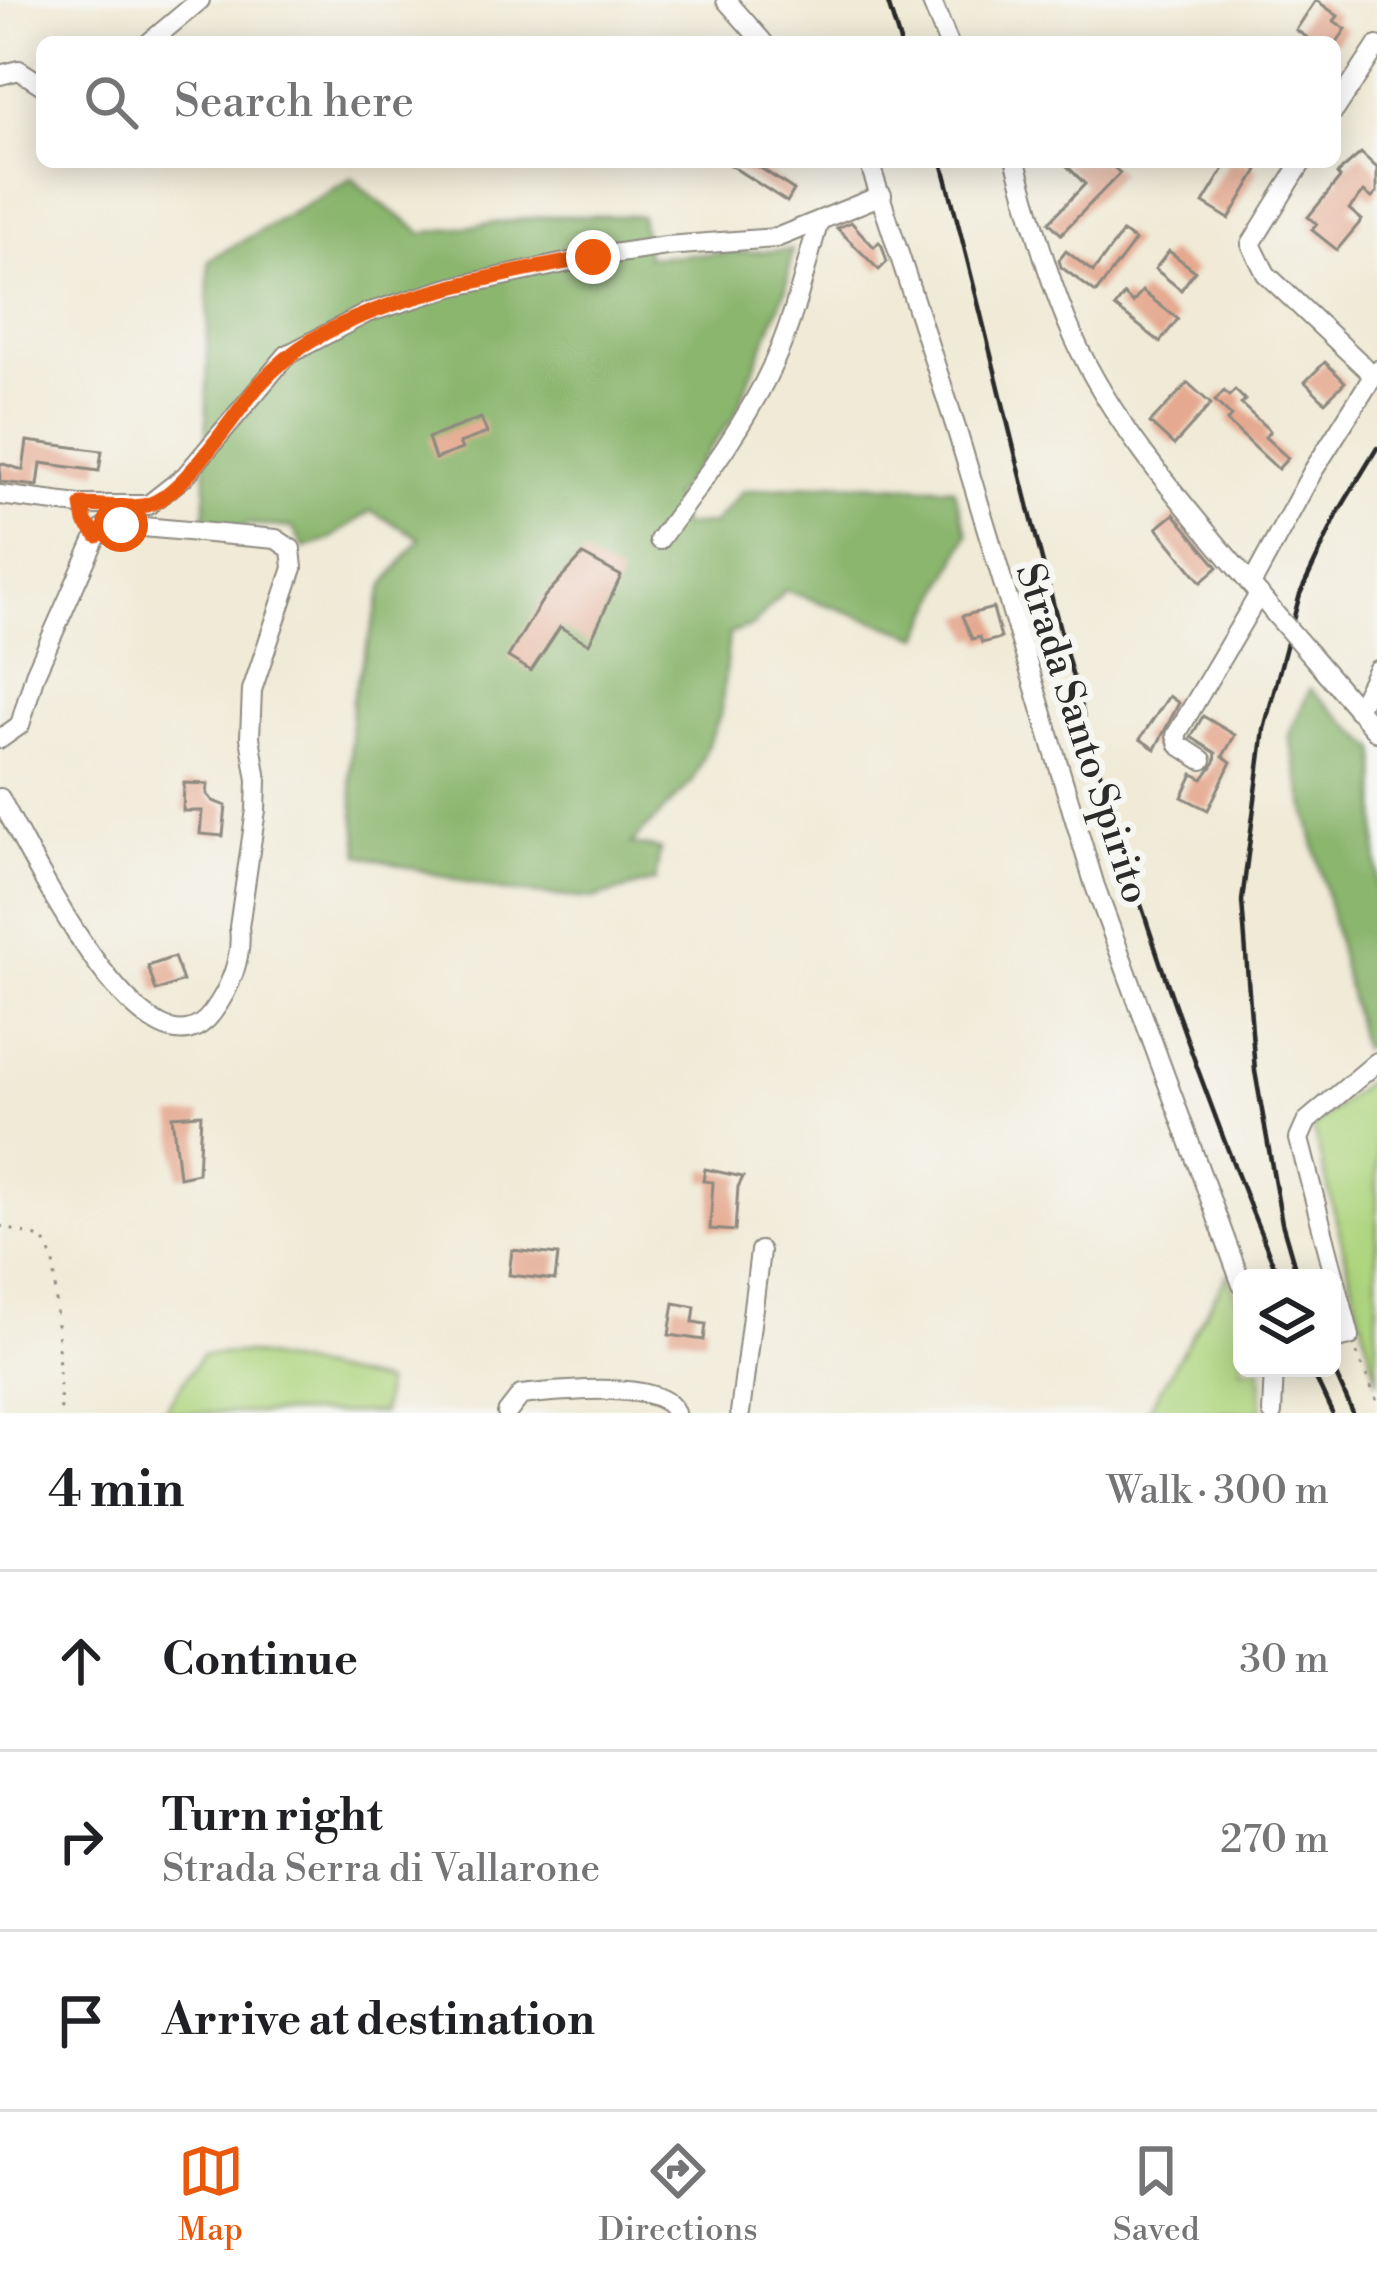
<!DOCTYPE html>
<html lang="en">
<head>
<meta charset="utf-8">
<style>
	:root { --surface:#fff; --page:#f6f6f6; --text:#202124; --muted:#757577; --line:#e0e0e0; --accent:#ea580c }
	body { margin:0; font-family:"Libre Bodoni",serif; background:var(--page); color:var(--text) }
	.controls { position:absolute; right:36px; bottom:36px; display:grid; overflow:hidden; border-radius:18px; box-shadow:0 6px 30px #0003 }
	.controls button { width:108px; height:108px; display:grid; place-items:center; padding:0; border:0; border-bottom:3px solid var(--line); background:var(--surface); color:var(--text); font:60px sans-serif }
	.stop { position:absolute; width:36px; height:36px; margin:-27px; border:9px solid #ea580c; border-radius:50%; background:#fff }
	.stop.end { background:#ea580c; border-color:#fff; box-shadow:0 3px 12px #0008 }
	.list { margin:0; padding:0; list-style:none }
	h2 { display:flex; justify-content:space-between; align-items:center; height:156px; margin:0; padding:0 48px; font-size:51px }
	h2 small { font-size:39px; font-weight:400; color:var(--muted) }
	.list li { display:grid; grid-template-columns:78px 1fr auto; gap:36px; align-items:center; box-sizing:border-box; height:180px; padding:0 48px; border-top:3px solid var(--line) }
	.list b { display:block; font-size:45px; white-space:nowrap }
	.list p { margin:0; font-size:39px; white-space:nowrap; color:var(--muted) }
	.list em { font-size:39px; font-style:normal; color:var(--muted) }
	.icon { flex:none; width:66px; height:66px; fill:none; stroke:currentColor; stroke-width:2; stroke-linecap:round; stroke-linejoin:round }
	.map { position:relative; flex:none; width:1377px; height:1413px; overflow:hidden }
	.search { position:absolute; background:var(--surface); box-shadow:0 6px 30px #0003; left:36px; right:36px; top:36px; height:132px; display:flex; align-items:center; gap:30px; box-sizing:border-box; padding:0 42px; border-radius:18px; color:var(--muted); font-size:45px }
	.sheet { height:696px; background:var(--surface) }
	nav { display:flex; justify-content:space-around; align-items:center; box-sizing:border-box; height:168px; border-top:3px solid var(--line); background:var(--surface); font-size:33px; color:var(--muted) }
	nav a { display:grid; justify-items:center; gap:6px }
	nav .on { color:var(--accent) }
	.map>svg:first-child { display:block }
	.green { fill:#afd57f; stroke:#6d8055; stroke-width:3 }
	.forest { fill:#8bb66e; stroke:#5b704c; stroke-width:3 }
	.building { fill:#e5a990 }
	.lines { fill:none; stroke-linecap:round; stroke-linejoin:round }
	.minor-casing { stroke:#8e8a80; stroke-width:22 }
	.path { stroke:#8e8a80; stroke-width:3; stroke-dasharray:3 9; stroke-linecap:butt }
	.minor { stroke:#fff; stroke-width:18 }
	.rail { stroke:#2b2b2b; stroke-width:4.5 }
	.minor-bridge-casing { stroke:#8e8a80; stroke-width:22; stroke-linecap:butt }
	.minor-bridge { stroke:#fff; stroke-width:18 }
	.route { stroke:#ea580c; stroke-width:15 }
	.labels { text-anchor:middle; stroke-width:12; stroke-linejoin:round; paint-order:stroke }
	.street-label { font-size:39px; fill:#2b2b2b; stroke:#f6f6f2 }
</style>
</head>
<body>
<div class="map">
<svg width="1377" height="1413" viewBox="0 0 1377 1413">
	<rect width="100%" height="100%" fill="#f6f6f2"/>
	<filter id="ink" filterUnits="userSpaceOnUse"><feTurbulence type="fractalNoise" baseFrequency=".00833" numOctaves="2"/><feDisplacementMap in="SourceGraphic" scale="24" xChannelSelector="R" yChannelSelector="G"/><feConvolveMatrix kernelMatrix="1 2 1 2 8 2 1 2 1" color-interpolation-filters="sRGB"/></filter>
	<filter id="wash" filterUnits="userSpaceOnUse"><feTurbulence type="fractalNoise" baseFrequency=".004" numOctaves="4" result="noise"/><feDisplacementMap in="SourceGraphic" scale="48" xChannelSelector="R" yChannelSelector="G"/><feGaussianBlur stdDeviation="2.7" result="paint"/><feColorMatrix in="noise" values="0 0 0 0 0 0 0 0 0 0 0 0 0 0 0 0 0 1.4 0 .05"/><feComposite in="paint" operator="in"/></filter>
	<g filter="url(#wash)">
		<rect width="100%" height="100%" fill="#f0ead6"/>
		<g class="green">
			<polygon points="1377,1073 1377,1382 1313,1127"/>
			<polygon points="1228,1274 1242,1312 1242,1368 1261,1368 1262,1413 1146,1413"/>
			<polygon points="245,1353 385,1383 382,1413 162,1413 202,1355"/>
		</g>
		<g class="forest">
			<path d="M353,178C372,201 398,213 422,233L549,216H641L647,257L792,250L786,289L734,417L672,497L682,526L713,524L743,491L835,483L953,488L968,534L920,637L785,590L753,626L729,634L721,713L693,781L631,844L660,849L655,881L592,899L502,891L360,855L350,776L352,699L384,585L420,538L371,511L327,541L304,548L293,528L249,524L228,530L205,528L209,260Z"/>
			<polygon points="1310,689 1377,750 1377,1037 1362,1049 1289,735"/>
		</g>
		<g id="blocks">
			<g class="building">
				<polygon points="1316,0 1338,16 1334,21 1346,29 1337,42 1314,42 1296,30"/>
				<polygon points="1361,153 1377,168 1377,193 1372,198 1364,192 1349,209 1362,220 1337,250 1312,230 1317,224 1308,217 1340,178 1337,174"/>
				<polygon points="725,162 762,162 759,167 794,190 787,202"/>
				<polygon points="1063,162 1108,162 1120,173 1061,234 1049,222 1085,184"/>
				<polygon points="1228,162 1245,162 1258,170 1229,219 1203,203"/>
				<polygon points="851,222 874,247 879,242 882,246 887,262 879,270 837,228"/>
				<polygon points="1123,232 1135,241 1096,293 1061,267 1059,260 1066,251 1093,272"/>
				<polygon points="1169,251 1195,271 1181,290 1155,269"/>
				<polygon points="1142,291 1178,319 1160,342 1115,307 1124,295 1133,303"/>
				<polygon points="1325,362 1345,382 1325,402 1305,382"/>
				<polygon points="1188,383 1211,404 1174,445 1150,423"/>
				<polygon points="1235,390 1245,400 1241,404 1270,431 1265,437 1288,458 1278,469 1227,421 1231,416 1215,401 1224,391 1229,396"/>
				<polygon points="481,418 487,433 459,443 462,449 435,459 428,438"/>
				<polygon points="27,441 102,451 99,471 41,463 38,486 0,482 0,463 23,470"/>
				<polygon points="1174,514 1218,567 1201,582 1157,528"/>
				<polygon points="583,555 621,576 589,644 560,627 531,671 508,657 545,596"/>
				<polygon points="993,608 1001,638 982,643 980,637 972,639 962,616"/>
				<polygon points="1169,696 1179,703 1155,749 1140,739"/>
				<polygon points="1203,716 1235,735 1223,756 1231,762 1208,810 1182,797 1193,774 1203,779 1215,762 1216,753 1191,737"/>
				<polygon points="184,783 208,784 207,794 213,801 226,806 223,836 200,834 202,811 183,811"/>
				<polygon points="174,957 183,981 156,991 148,966"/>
				<polygon points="201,1114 198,1173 179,1177 172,1116"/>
				<polygon points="705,1169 743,1177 738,1187 735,1231 710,1229 713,1182 703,1181"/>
				<polygon points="512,1250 558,1255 555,1280 509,1275"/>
				<polygon points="674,1303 695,1307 693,1322 706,1324 704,1340 669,1335"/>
			</g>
		</g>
	</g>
	<g filter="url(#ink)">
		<use href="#blocks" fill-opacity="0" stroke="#8e8a80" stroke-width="3"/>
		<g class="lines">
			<g class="minor-casing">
				<g id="minor">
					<polyline points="726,0 763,42"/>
					<polyline points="931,0 948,42"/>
					<polyline points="150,42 200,0"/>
					<polyline points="0,75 19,70 42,85"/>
					<polyline points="1335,110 1377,46"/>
					<polyline points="869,162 957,431 1095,886 1242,1285"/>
					<path d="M1016,162C1033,221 1049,283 1074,338C1119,439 1207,530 1276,615"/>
					<polyline points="1302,162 1251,244 1266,274 1373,375"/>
					<polyline points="0,495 79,505 148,505 185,476 287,355 367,313 452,287 593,257 666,246 776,238 882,195"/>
					<path d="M659,540C701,483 745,426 774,362C795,316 805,269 819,221"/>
					<polyline points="1251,585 1313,471 1377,370"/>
					<polyline points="1310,654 1377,732"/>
					<polyline points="1357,710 1377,670"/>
					<path d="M0,739L20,725L35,674L95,539L105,527L121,525L276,539L291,549L293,568L252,690L250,737L257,780L256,810L239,927C243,957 230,989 212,1013C147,1099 24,842 0,798"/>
					<polyline points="1202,760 1179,745 1176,735 1259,594"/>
					<polyline points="1332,1340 1350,1336 1299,1139 1307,1121 1377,1062"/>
					<path d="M507,1413L521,1395C552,1392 665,1378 675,1413"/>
					<polyline points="740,1413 760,1251"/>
					<polyline points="1272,1413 1274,1368"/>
				</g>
			</g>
			<g class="path">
				<polyline points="0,1226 43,1239 54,1260 61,1413"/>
				<polyline points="1357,1353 1377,1401"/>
			</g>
			<use href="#minor" class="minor"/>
			<g class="rail">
				<polyline points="887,0 900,42"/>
				<path d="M942,162C989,338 1028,517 1077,692C1132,892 1200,1087 1279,1278"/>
				<polyline points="1298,1278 1282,1223 1255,1071 1242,901 1264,729 1300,594 1339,511 1377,448"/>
				<polyline points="1332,1366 1353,1413"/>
				<polyline points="1311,1368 1332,1413"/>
			</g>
			<g class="minor-bridge-casing">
				<polyline id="minor-bridge" points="1276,615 1310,654"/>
			</g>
			<use href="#minor-bridge" class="minor-bridge"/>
		</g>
	</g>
	<g class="lines" filter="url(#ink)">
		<path class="route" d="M121,525L105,527L97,536L85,522L82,505C102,505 128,510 147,505C183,496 233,415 258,386C275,367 292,352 314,339C388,295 508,273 593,257"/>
	</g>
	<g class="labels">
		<g class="street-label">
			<text transform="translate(1084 733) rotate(72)" y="14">Strada Santo Spirito</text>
		</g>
	</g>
</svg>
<div class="controls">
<button><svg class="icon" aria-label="layers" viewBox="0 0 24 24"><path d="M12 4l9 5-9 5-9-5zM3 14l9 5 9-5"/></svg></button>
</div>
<div class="stop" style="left:121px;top:525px"></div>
<div class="stop end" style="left:593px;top:257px"></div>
<div class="search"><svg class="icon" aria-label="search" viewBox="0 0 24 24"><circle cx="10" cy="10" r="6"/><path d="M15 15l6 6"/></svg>Search here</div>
</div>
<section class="sheet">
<h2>4 min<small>Walk · 300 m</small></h2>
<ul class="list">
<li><svg class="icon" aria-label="ahead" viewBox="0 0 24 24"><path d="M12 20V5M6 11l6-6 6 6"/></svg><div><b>Continue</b></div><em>30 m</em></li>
<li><svg class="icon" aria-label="right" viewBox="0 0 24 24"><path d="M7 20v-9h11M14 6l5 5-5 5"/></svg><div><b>Turn right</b><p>Strada Serra di Vallarone</p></div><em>270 m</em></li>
<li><svg class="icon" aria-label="arrive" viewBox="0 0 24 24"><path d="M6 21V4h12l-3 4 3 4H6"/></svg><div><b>Arrive at destination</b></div></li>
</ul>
</section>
<nav>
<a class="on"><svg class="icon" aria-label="map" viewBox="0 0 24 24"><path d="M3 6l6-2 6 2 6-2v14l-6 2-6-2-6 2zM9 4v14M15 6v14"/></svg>Map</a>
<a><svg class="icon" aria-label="directions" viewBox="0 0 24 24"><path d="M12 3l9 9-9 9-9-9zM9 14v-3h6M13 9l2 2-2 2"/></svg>Directions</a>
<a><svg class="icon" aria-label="saved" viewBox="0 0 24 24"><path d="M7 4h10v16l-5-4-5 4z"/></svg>Saved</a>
</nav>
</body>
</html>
